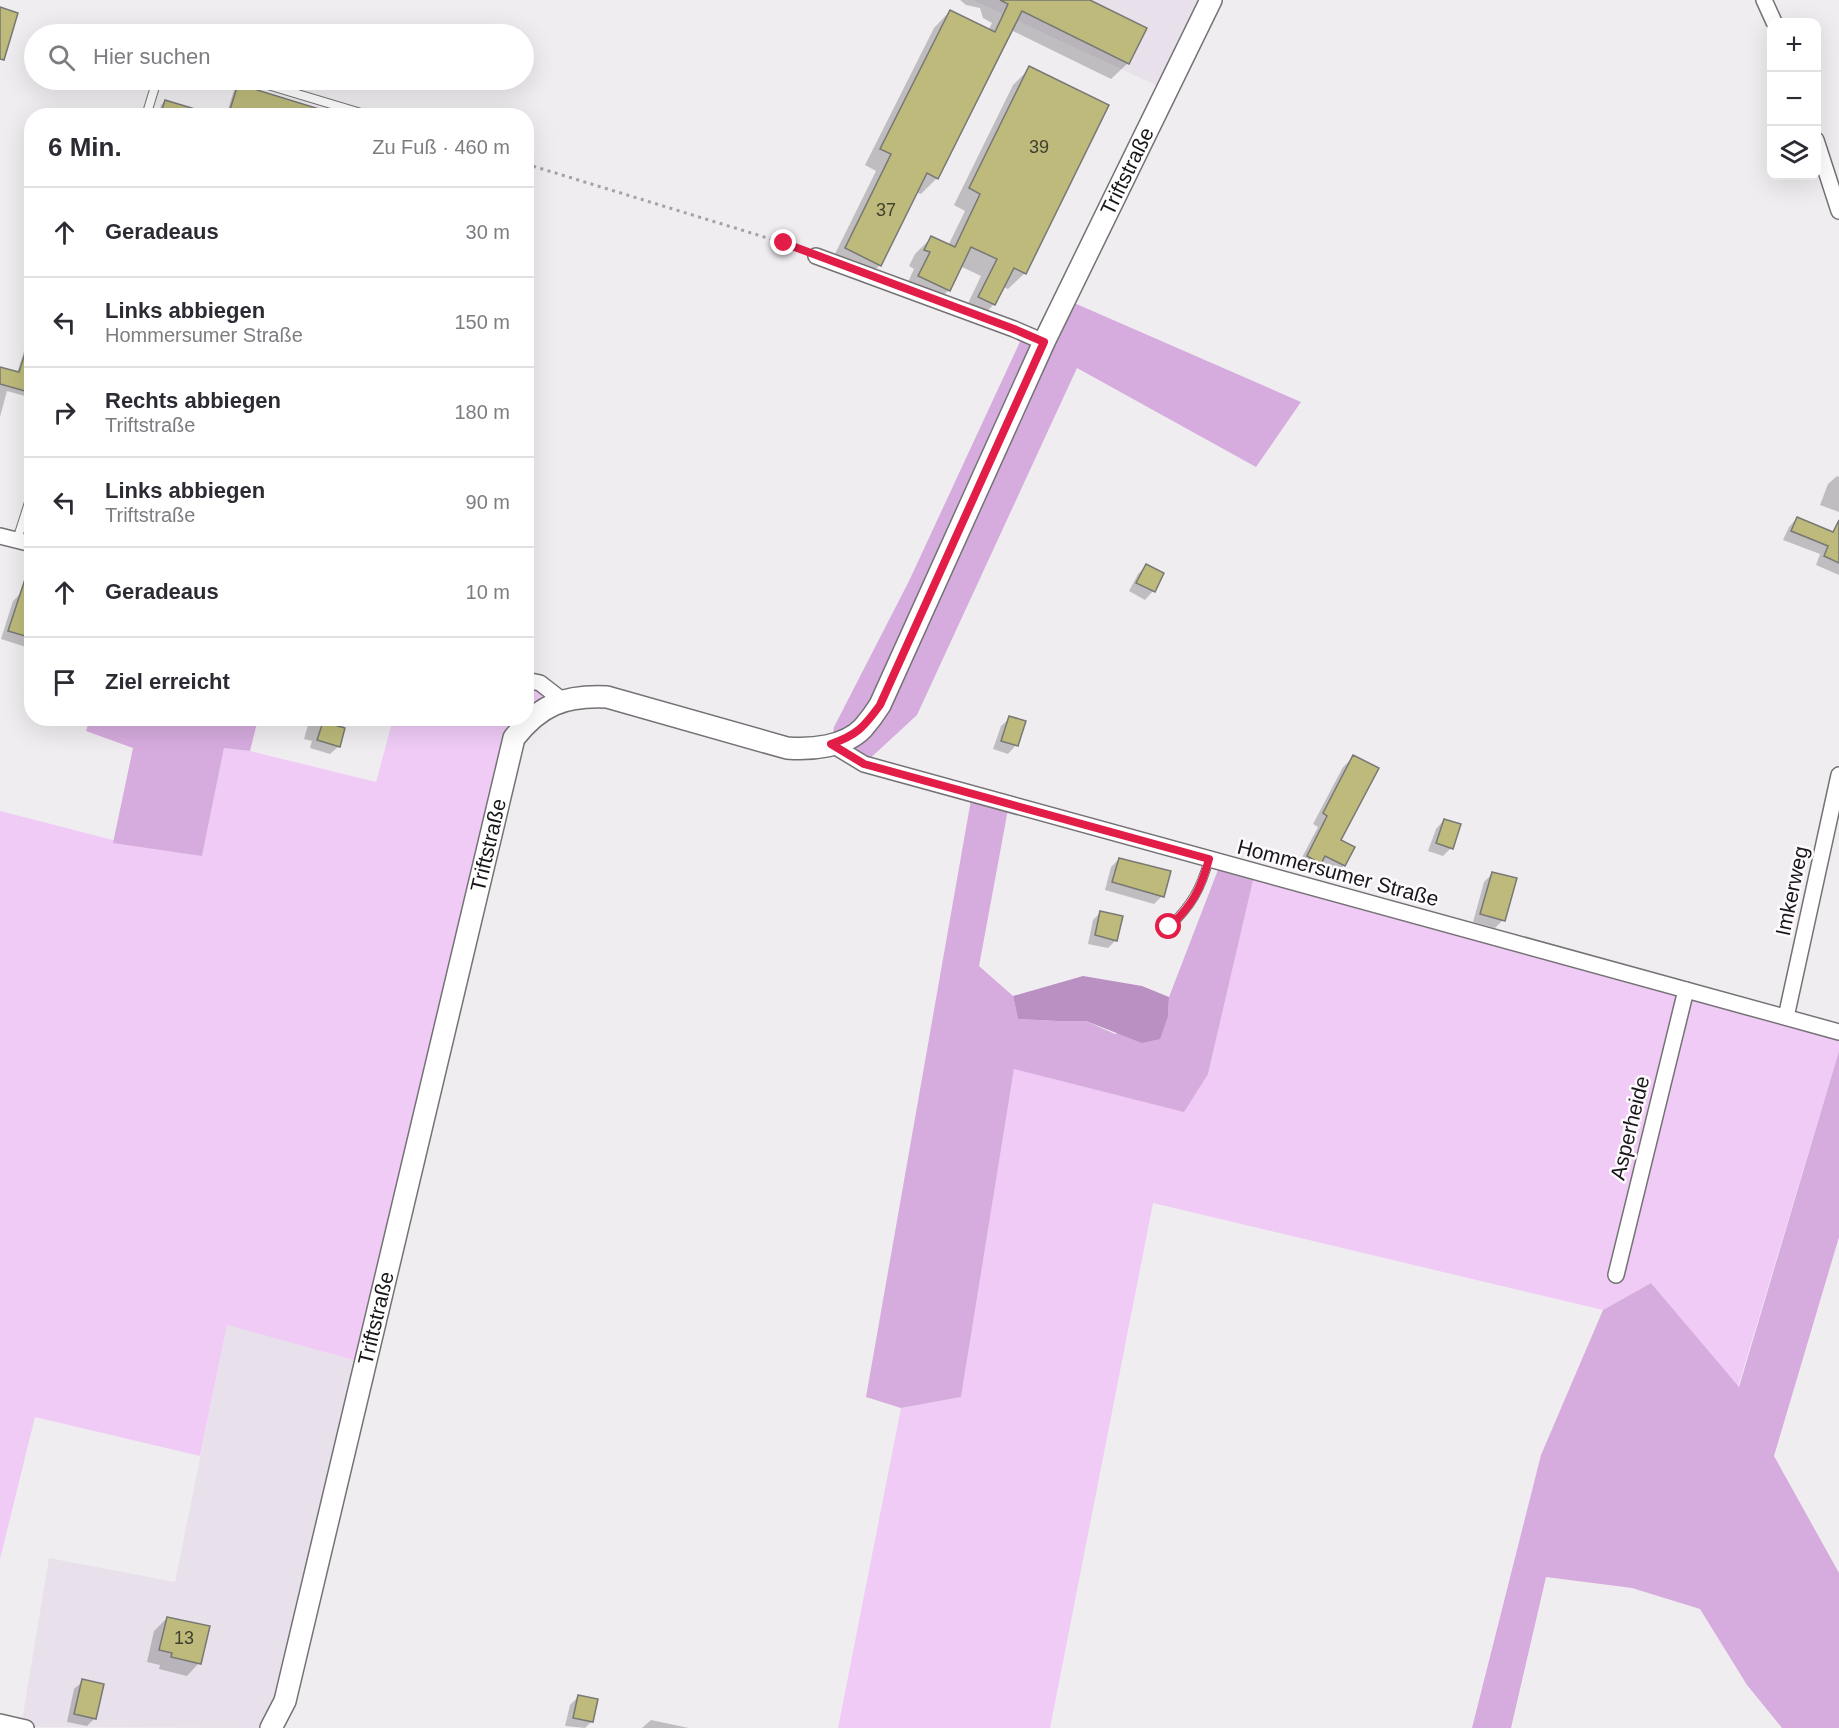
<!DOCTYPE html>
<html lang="de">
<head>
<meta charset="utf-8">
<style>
	:root { --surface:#fff; --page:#f7f7f7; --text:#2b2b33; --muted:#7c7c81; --line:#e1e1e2 }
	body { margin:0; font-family:Arial,sans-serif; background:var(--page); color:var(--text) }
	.controls { position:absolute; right:18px; top:18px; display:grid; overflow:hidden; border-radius:12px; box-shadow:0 6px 24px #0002 }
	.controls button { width:54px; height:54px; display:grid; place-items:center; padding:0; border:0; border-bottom:2px solid var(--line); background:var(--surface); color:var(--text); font:30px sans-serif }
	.stop { position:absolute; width:18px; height:18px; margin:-14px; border:4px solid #e11d48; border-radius:50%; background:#fff }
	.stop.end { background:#e11d48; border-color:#fff; box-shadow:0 2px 6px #0008 }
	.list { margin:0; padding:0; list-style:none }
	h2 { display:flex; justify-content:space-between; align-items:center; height:78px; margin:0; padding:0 24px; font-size:26px }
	h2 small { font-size:20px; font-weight:400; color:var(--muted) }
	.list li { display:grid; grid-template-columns:39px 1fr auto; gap:18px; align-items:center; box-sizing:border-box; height:90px; padding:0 24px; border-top:2px solid var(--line) }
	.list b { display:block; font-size:22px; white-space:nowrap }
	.list p { margin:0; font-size:20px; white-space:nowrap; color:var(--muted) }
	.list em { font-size:20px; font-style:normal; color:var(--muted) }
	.icon { flex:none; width:33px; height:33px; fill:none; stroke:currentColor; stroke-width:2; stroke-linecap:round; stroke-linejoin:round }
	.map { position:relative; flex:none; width:1839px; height:1728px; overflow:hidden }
	.search { position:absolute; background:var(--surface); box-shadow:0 6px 24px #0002; left:24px; top:24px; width:510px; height:66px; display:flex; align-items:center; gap:15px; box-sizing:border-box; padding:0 21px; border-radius:33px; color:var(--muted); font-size:22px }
	.panel { position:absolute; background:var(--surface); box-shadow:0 6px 24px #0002; left:24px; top:108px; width:510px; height:618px; border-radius:24px }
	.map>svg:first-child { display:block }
	.built { fill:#e8e0ea }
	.green { fill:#efcbf6 }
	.forest { fill:#d6acde }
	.water { fill:#b990c1 }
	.shadow { fill:#0003 }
	.building { fill:#bdba7b; stroke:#787874; stroke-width:1.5 }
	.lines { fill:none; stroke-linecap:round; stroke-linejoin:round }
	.lane-casing { stroke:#757275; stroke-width:10 }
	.street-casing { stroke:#757275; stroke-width:18 }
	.secondary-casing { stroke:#757275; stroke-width:24 }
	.path { stroke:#a4a1a5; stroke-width:3; stroke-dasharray:3 4.5; stroke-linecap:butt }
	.lane { stroke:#fff; stroke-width:8 }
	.street { stroke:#fff; stroke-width:15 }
	.secondary { stroke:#fff; stroke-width:21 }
	.route { stroke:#e11d48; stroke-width:8 }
	.labels { text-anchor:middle; stroke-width:5; stroke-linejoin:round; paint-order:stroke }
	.number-label { font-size:18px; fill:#403f31 }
	.street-label { font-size:21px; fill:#171618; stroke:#fefafe }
</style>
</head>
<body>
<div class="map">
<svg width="1839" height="1728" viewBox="0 0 1839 1728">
	<rect width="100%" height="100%" fill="#f0edf1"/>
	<g class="built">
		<polygon points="973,0 1212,0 1166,90"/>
		<polygon points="227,1325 365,1363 271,1728 21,1727 49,1558 175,1582"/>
	</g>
	<g class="green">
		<polygon points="527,680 562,700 525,724 365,1363 227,1325 200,1456 35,1417 0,1559 0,811 113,840 202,856 224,748 250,751 376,782 393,719 526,718"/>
		<polygon points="1255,872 1839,1032 1839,1051 1738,1387 1651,1283 1603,1310 1153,1203 1050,1728 838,1728 901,1408 961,1397 1014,1069 1208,1074"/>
	</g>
	<g class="forest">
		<polygon points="1065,299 1301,402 1256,467 1077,368 917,715 864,764 831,744 834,727 909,581 1024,333 1044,342"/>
		<polygon points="90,718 258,719 250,751 224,748 202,856 113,843 133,748 86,731"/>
		<polygon points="972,794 1009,804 979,966 1013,996 1018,1019 1057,1021 1086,1021 1115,1034 1168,1016 1169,997 1221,862 1255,872 1208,1074 1184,1112 1014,1069 961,1397 901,1408 866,1397"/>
		<polygon points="1839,1051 1839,1237 1774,1456 1839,1573 1839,1728 1782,1728 1747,1685 1700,1609 1632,1588 1546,1577 1511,1728 1472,1728 1541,1455 1603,1310 1651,1283 1739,1387"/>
	</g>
	<polygon class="water" points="1083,976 1142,986 1169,997 1168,1016 1160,1039 1142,1043 1086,1021 1057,1021 1018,1019 1013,996"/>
	<g class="shadow">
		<polygon points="960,0 1087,0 1128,63 1111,79 1011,30 937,178 921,194 916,192 880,265 863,281 830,264 876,171 865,165 934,28 950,11 988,31 992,23 983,18 980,8 966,5"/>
		<polygon points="1030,68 1025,273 1008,289 1003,287 994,304 978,321 963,314 981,276 960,266 949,290 932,306 903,293 914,269 909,266 915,254 931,238 948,246 965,211 954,205 1013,85"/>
		<polygon points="238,86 335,116 226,116 234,90"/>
		<polygon points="165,101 212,116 158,116 161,105"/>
		<polygon points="32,326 32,398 7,391 0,417 0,368 17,373"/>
		<polygon points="1837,476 1839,477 1839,512 1820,505 1828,484"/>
		<polygon points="1797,518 1839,537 1839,575 1816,565 1820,554 1783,540 1789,527"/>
		<polygon points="1146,566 1162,574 1153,591 1145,600 1129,591 1138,574"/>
		<polygon points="21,593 32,596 32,649 1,639 13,601"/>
		<polygon points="310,718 346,718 339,746 330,754 310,748 312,741 304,739"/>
		<polygon points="1010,718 1016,745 1008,754 993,749 1001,726"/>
		<polygon points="1354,757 1339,841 1344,865 1334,876 1316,867 1309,873 1297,867 1318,827 1313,824 1343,767"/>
		<polygon points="1444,820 1451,848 1443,856 1428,851 1436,829"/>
		<polygon points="1119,859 1162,896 1154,904 1105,890 1111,867"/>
		<polygon points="1492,874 1503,920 1495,928 1473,922 1484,882"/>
		<polygon points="1101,912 1116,940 1108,948 1088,944 1093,920"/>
		<polygon points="167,1618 199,1663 187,1676 159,1669 160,1665 147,1662 154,1631"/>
		<polygon points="83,1681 95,1718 87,1726 67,1722 74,1689"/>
		<polygon points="578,1697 592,1721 585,1728 565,1726 570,1705"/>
		<polygon points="651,1720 689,1728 642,1728"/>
	</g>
	<g class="building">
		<polygon points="1000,0 1090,0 1147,28 1129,64 1022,11 938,179 927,173 881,266 845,248 891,154 880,149 950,10 995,32 1008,4"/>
		<polygon points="0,7 18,13 4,60 0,59"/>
		<polygon points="1029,66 1109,105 1026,274 1014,268 995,305 978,297 997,259 971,247 950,291 918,276 930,252 924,250 931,236 955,247 980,194 969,188"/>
		<polygon points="238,84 329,112 329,116 228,116"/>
		<polygon points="165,100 205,112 205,116 160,116"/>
		<polygon points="28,344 32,344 32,393 0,384 0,367 19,372"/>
		<polygon points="1797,517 1833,532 1839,520 1839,563 1824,556 1828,546 1791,531"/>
		<polygon points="1146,564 1164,573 1155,592 1136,583"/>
		<polygon points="29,567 32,568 32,638 8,631"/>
		<polygon points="1009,716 1026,721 1018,746 1001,741"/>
		<polygon points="323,722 345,728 340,747 317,740"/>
		<polygon points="1353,755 1379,768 1341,840 1355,847 1345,866 1325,856 1321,864 1307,856 1327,816 1323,813"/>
		<polygon points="1444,819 1461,824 1453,849 1436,843"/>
		<polygon points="1119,858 1171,871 1164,897 1112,882"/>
		<polygon points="1492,872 1517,878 1505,921 1480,914"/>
		<polygon points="1100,911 1123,916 1117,941 1095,935"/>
		<polygon points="167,1617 210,1626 201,1664 171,1657 172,1653 159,1650"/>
		<polygon points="82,1679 104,1684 96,1719 74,1714"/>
		<polygon points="578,1695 598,1699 593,1722 573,1718"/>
	</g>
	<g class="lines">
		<g class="lane-casing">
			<g id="lane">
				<polyline points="251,80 371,116"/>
				<polyline points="146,116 157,80"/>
				<polyline points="17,540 32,493"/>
				<path d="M1169,927C1191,906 1201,889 1209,859"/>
			</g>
		</g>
		<g class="street-casing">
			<g id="street">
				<polyline points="1764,0 1774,22"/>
				<polyline points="1816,140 1839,211"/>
				<polyline points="816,256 1014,329 1044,342"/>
				<polyline points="0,536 32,544"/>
				<polyline points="526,680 540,683 562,700"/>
				<polyline points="831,744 864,764 1839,1032"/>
				<polyline points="1786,1017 1839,775"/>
				<polyline points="1616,1275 1686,990"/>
				<polyline points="0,1722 26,1728"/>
			</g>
		</g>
		<g class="secondary-casing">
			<g id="secondary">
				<path id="s1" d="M271,1728L285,1701L514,738C540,705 564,695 607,697L787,748C811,750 845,747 863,728C869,721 875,713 880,705L1044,342L1211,0"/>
			</g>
		</g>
		<polyline class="path" points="526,164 784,243 802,250"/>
		<use href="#lane" class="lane"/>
		<use href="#street" class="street"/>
		<use href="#secondary" class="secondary"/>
	</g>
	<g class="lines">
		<path class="route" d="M784,243L1014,329L1044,342L880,705C864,727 857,735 831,744L864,764L1209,859C1201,889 1192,906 1169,927"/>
	</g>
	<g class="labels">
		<g class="number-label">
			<text x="1039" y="153">39</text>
			<text x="886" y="216">37</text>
			<text x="184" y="1644">13</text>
		</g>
		<g class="street-label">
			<text dy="7" stroke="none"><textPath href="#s1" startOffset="2012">Triftstraße</textPath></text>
			<text dy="7" stroke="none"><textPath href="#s1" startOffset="910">Triftstraße</textPath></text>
			<text transform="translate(1338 873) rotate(15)" y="7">Hommersumer Straße</text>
			<text transform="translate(1792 891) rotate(-78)" y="7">Imkerweg</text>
			<text transform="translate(1630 1128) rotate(-76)" y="7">Asperheide</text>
			<text dy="7" stroke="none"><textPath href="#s1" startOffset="424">Triftstraße</textPath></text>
		</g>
	</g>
</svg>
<div class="controls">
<button>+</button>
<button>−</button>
<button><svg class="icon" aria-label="layers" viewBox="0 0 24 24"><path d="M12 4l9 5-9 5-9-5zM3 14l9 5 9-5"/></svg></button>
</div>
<div class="stop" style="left:1169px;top:927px"></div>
<div class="stop end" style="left:784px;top:243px"></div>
<div class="search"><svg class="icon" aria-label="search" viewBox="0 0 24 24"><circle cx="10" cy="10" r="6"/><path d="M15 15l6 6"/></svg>Hier suchen</div>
<section class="panel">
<h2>6 Min.<small>Zu Fuß · 460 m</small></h2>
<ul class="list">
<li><svg class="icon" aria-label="ahead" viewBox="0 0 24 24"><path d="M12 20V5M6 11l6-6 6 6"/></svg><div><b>Geradeaus</b></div><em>30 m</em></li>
<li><svg class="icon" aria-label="left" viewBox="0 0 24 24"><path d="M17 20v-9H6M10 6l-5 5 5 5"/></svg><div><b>Links abbiegen</b><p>Hommersumer Straße</p></div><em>150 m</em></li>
<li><svg class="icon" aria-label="right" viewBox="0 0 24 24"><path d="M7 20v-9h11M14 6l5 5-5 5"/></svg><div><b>Rechts abbiegen</b><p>Triftstraße</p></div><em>180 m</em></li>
<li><svg class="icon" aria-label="left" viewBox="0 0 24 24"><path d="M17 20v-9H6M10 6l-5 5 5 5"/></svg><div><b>Links abbiegen</b><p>Triftstraße</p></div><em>90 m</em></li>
<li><svg class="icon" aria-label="ahead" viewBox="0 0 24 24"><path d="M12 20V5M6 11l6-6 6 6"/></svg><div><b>Geradeaus</b></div><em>10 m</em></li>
<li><svg class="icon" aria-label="arrive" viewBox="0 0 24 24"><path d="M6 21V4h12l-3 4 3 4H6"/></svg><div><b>Ziel erreicht</b></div></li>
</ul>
</section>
</div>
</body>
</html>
